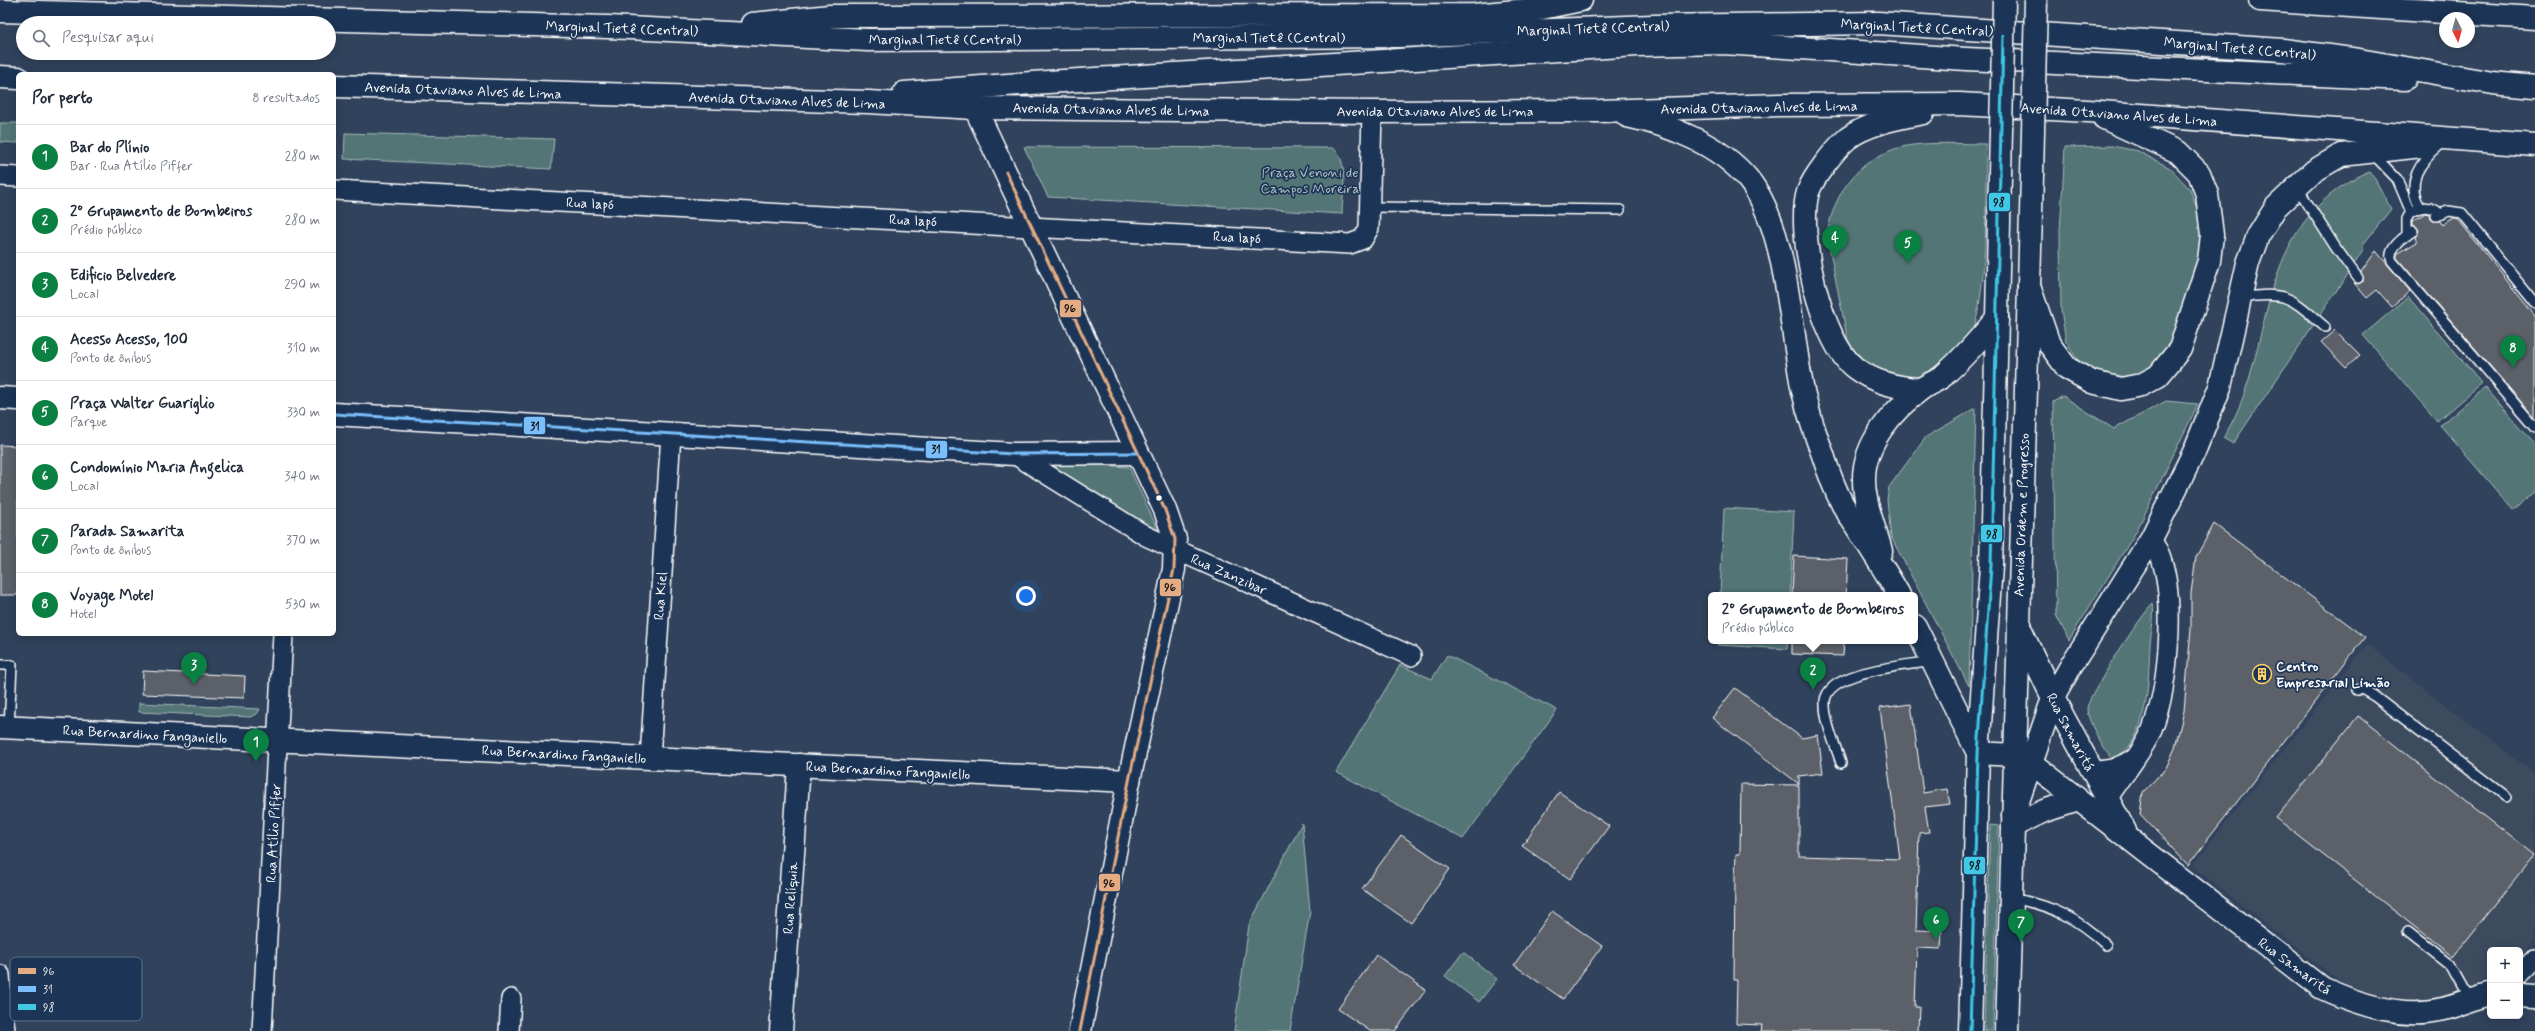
<!DOCTYPE html>
<html lang="pt">
<head>
<meta charset="utf-8">
<style>
	:root { --surface:#fff; --page:#f2f2f3; --text:#1f2937; --muted:#747a83; --line:#e0e1e3; --accent:#0b8043 }
	body { margin:0; font-family:Mynerve,sans-serif; background:var(--page); color:var(--text) }
	.controls { position:absolute; right:12px; bottom:12px; display:grid; overflow:hidden; border-radius:6px; box-shadow:0 2px 10px #0003 }
	.controls button { width:36px; height:36px; display:grid; place-items:center; padding:0; border:0; border-bottom:1px solid var(--line); background:var(--surface); color:var(--text); font:20px sans-serif }
	.compass { position:absolute; left:2439px; top:12px; width:36px; height:36px; border-radius:50%; background:var(--surface); box-shadow:0 2px 10px #0003; rotate:174deg }
	.you { position:absolute; left:1026px; top:596px; width:14px; height:14px; margin:-10px; border:3px solid #fff; border-radius:50%; background:#1a73e8; box-shadow:0 0 0 6px #1a73e833 }
	.badge { display:grid; place-items:center; width:26px; height:26px; border-radius:50%; background:var(--accent); color:#fff; font-size:13px; font-weight:700 }
	.pin { position:absolute; translate:-50% -33px; filter:drop-shadow(0 1px 2px #0008) }
	.pin::after { content:''; position:absolute; top:21px; width:14px; height:12px; background:inherit; clip-path:polygon(0 0,100% 0,50% 100%) }
	.popup { position:absolute; left:1708px; top:592px; width:210px; height:52px; box-sizing:border-box; display:grid; place-content:center; border-radius:6px; background:var(--surface); filter:drop-shadow(0 1px 3px #0005); font-size:13px; white-space:nowrap; color:var(--muted) }
	.popup b { font-size:15px; color:var(--text) }
	.popup::after { content:''; position:absolute; left:50%; top:100%; margin-left:-8px; border:8px solid transparent; border-top-color:var(--surface) }
	.list { margin:0; padding:0; list-style:none }
	h2 { display:flex; justify-content:space-between; align-items:center; height:52px; margin:0; padding:0 16px; font-size:17px }
	h2 small { font-size:13px; font-weight:400; color:var(--muted) }
	.list li { display:grid; grid-template-columns:26px 1fr auto; gap:12px; align-items:center; box-sizing:border-box; height:64px; padding:0 16px; border-top:1px solid var(--line) }
	.list b { display:block; font-size:15px; white-space:nowrap }
	.list p { margin:0; font-size:13px; white-space:nowrap; color:var(--muted) }
	.list em { font-size:13px; font-style:normal; color:var(--muted) }
	.icon { flex:none; width:22px; height:22px; fill:none; stroke:currentColor; stroke-width:2; stroke-linecap:round; stroke-linejoin:round }
	.map { position:relative; flex:none; width:2535px; height:1031px; overflow:hidden }
	.search { position:absolute; background:var(--surface); box-shadow:0 2px 10px #0003; left:16px; top:16px; width:320px; height:44px; display:flex; align-items:center; gap:10px; box-sizing:border-box; padding:0 14px; border-radius:22px; color:var(--muted); font-size:15px }
	.panel { position:absolute; background:var(--surface); box-shadow:0 2px 10px #0003; left:16px; top:72px; width:320px; height:564px; border-radius:6px }
	.map>svg:first-child { display:block }
	.built { fill:#3d4b5f }
	.green { fill:#527576; stroke:#a8baba }
	.building { fill:#5c6167; stroke:#fff }
	.lines { fill:none; stroke-linecap:round; stroke-linejoin:round }
	.lane-casing { stroke:#fff; stroke-width:12 }
	.street-casing { stroke:#fff; stroke-width:22 }
	.secondary-casing { stroke:#fff; stroke-width:25 }
	.primary-casing { stroke:#fff; stroke-width:25 }
	.highway-casing { stroke:#fff; stroke-width:25 }
	.lane { stroke:#1d3557; stroke-width:9 }
	.street { stroke:#1d3557; stroke-width:19 }
	.secondary { stroke:#1d3557; stroke-width:22 }
	.primary { stroke:#1d3557; stroke-width:22 }
	.highway { stroke:#1d3557; stroke-width:22 }
	.primary-bridge-casing { stroke:#fff; stroke-width:25; stroke-linecap:butt }
	.primary-bridge { stroke:#1d3557; stroke-width:22 }
	.bus-1-casing { stroke:#1d3557; stroke-width:6 }
	.bus-2-casing { stroke:#1d3557; stroke-width:6 }
	.bus-3-casing { stroke:#1d3557; stroke-width:6 }
	.bus-1 { stroke:#e5ac83; stroke-width:3 }
	.bus-2 { stroke:#7abffc; stroke-width:3 }
	.bus-3 { stroke:#40c8e6; stroke-width:3 }
	.bus-dot { fill:#fff; stroke:#1d3557; stroke-width:1.5 }
	.labels { text-anchor:middle; stroke-width:3.5; stroke-linejoin:round; paint-order:stroke }
	.street-label { font-size:14px; fill:#fff; stroke:#1d3557 }
	.park-label { font-size:14px; fill:#b1c1c1; stroke:#1d3557 }
	.poi-label { font-size:14px; font-weight:bold; fill:#fff; stroke:#1d3557; text-anchor:start }
	.key { fill:#1d3557; stroke:#617289; stroke-width:1 }
	.key-label { font-size:11px; fill:#fff }
	.line-badge { stroke:#1d3557; stroke-width:1.5 }
	.pale-badge-label { font-size:11px; text-anchor:middle; font-weight:bold; fill:#111 }
</style>
</head>
<body>
<div class="map">
<svg width="2535" height="1031" viewBox="0 0 2535 1031">
	<rect width="100%" height="100%" fill="#30425c"/>
	<filter id="ink" filterUnits="userSpaceOnUse"><feTurbulence type="fractalNoise" baseFrequency=".025" numOctaves="2"/><feDisplacementMap in="SourceGraphic" scale="8" xChannelSelector="R" yChannelSelector="G"/><feConvolveMatrix kernelMatrix="1 2 1 2 8 2 1 2 1" color-interpolation-filters="sRGB"/></filter>
	<g filter="url(#ink)">
		<polygon class="built" points="2367,644 2535,774 2535,938 2520,957 2520,950 2490,950 2490,977 2461,993 2427,1004 2413,1004 2372,995 2338,980 2192,866"/>
		<g class="green">
			<polygon points="0,123 18,123 18,143 0,142"/>
			<polygon points="345,133 554,139 551,169 344,159"/>
			<path d="M1986,144C1985,190 1991,319 1962,352C1954,362 1928,374 1916,382L1865,367L1849,346L1827,237C1832,191 1864,151 1913,145C1937,142 1962,144 1986,144Z"/>
			<polygon points="2112,146 2138,151 2170,168 2190,189 2200,217 2201,243 2180,343 2140,382 2101,379 2080,364 2066,341 2061,310 2060,232 2065,147"/>
			<path d="M1024,147L1333,148C1350,160 1342,196 1342,214L1048,197Z"/>
			<path d="M2369,172L2375,179L2391,209L2362,246L2364,248L2347,275L2233,444L2223,438C2270,365 2255,267 2321,203C2335,190 2351,178 2369,172Z"/>
			<polygon points="2408,297 2482,383 2437,421 2363,335"/>
			<polygon points="2485,387 2535,445 2535,492 2513,510 2440,425"/>
			<polygon points="2063,396 2114,429 2166,401 2198,404 2136,532 2069,640 2056,615 2053,402"/>
			<polygon points="1976,408 1969,686 1891,537 1887,500 1889,487 1926,437"/>
			<polygon points="1066,463 1129,467 1158,530 1093,499 1045,464"/>
			<polygon points="1724,508 1794,512 1790,595 1720,595"/>
			<path d="M2153,604C2155,615 2151,632 2150,644C2148,679 2150,741 2113,760C2105,753 2086,718 2087,708C2089,695 2142,613 2153,604Z"/>
			<polygon points="1718,641 1788,641 1787,649 1717,645"/>
			<polygon points="1447,655 1557,710 1463,839 1336,772 1400,665 1432,679"/>
			<polygon points="139,703 260,709 257,714 250,717 139,712"/>
			<polygon points="1302,823 1310,911 1290,1031 1234,1031 1249,925"/>
			<polygon points="1990,825 1999,826 1993,1031 1984,1031"/>
			<polygon points="1463,952 1497,979 1479,1002 1445,976"/>
		</g>
		<g class="building">
			<polygon points="2425,213 2430,214 2433,221 2440,221 2442,225 2453,218 2457,218 2535,316 2535,418 2397,258 2397,254 2417,242 2415,237 2419,230 2413,225 2413,221"/>
			<polygon points="2376,251 2410,291 2392,307 2377,290 2367,298 2354,283 2359,284 2363,281 2361,272"/>
			<polygon points="2335,330 2360,355 2346,368 2321,342"/>
			<polygon points="0,445 18,446 18,595 0,595"/>
			<polygon points="2214,524 2365,637 2188,865 2140,814 2143,792 2166,768 2175,748 2184,711 2191,628 2191,593 2196,557"/>
			<polygon points="1794,556 1848,559 1846,595 1792,595"/>
			<polygon points="1792,641 1844,641 1843,656 1792,654"/>
			<polygon points="143,671 245,676 244,698 142,694"/>
			<polygon points="1735,688 1802,738 1818,735 1823,773 1799,776 1799,784 1712,718"/>
			<polygon points="1911,704 1923,793 1947,789 1950,804 1925,807 1929,832 1919,833 1916,930 1942,931 1941,949 1917,948 1915,1007 1919,1007 1918,1031 1761,1031 1762,1025 1736,1024 1737,980 1734,980 1735,876 1736,854 1740,854 1741,784 1799,785 1799,856 1900,859 1880,708"/>
			<polygon points="2358,716 2534,855 2453,957 2276,818"/>
			<polygon points="1559,792 1609,826 1570,879 1522,846"/>
			<polygon points="1401,835 1450,869 1411,923 1362,889"/>
			<polygon points="1552,911 1602,946 1563,999 1514,965"/>
			<polygon points="1376,955 1426,990 1395,1031 1370,1031 1338,1009"/>
		</g>
		<g class="lines">
			<g class="lane-casing">
				<g id="lane">
					<polyline points="2373,154 2397,179 2411,212"/>
					<polyline points="2297,187 2336,248 2358,278"/>
					<polyline points="1370,207 1620,210"/>
					<path d="M2420,207C2405,182 2420,162 2440,145"/>
					<polyline points="2436,216 2448,211 2462,213 2535,303"/>
					<path d="M2413,231C2404,237 2386,249 2392,261L2535,427"/>
					<path d="M2407,235V219L2411,212C2422,206 2431,205 2441,214"/>
					<path d="M2241,298C2288,291 2290,297 2325,327"/>
					<polyline points="0,665 12,665 9,727"/>
					<polyline points="2356,690 2362,689 2374,696 2506,797"/>
					<path d="M1841,763C1835,744 1824,721 1825,701C1828,670 1907,666 1932,661"/>
					<path d="M2010,898C2051,905 2076,917 2106,945"/>
					<polyline points="2408,932 2450,965 2470,1001"/>
				</g>
			</g>
			<g class="street-casing">
				<g id="street">
					<polyline points="0,176 18,177"/>
					<polyline points="334,190 1350,244 1363,239 1369,228 1372,112"/>
					<polyline points="1014,454 1146,536 1411,656"/>
					<polyline points="650,758 671,434"/>
					<polyline points="2093,772 2113,769 2133,760"/>
					<path d="M2107,799C2120,779 2137,759 2148,738C2169,696 2176,602 2161,558C2159,551 2154,545 2151,539"/>
					<polyline points="2520,973 2535,958"/>
					<polyline points="0,975 5,1031"/>
					<polyline points="262,1031 283,634"/>
					<polyline points="509,1031 511,999"/>
				</g>
			</g>
			<g class="secondary-casing">
				<g id="secondary">
					<polyline points="975,108 1165,510 1175,539 1174,569 1129,781 1080,1031"/>
					<polyline points="0,398 18,399"/>
					<polyline points="334,414 1014,454 1137,453"/>
					<polyline points="2019,627 2053,698 2125,831"/>
					<polyline points="0,727 1129,781"/>
					<path d="M1978,753L2014,755L2030,762L2322,988C2359,1005 2403,1019 2443,1009C2457,1006 2478,996 2490,995"/>
					<polyline points="2013,826 2044,811 2078,800"/>
					<polyline points="2520,995 2535,996"/>
					<polyline points="781,1031 799,765"/>
					<polyline points="1970,1031 1978,753 1991,566 1997,318"/>
					<polyline points="2007,1031 2029,287"/>
				</g>
			</g>
			<g class="primary-casing">
				<g id="primary">
					<polyline points="2029,286 2032,175"/>
					<polyline points="1997,318 2000,174"/>
				</g>
			</g>
			<g class="highway-casing">
				<g id="highway">
					<polyline points="2260,0 2535,18"/>
					<polyline points="0,11 608,27 868,40 1399,36 1652,26 1878,23 2283,50 2359,60 2493,83 2535,87"/>
					<polyline points="752,24 830,16 1474,15 1537,9 1581,0"/>
					<polyline points="0,77 18,78"/>
					<polyline points="334,86 868,102 975,108 1372,112 1600,111 1779,105 1959,104 2088,111 2535,145"/>
					<polyline points="904,93 1032,83 1637,45 1723,43 1966,59 2405,79"/>
					<path d="M1627,116C1670,125 1720,145 1748,179C1788,228 1790,330 1803,391C1808,412 1815,434 1823,455C1828,471 1835,490 1843,505C1861,535 1882,564 1899,595"/>
					<polyline points="2029,286 2049,344 2067,368 2092,382 2121,389 2141,385 2158,376 2180,349 2209,261 2212,235 2207,194 2199,173 2178,152 2104,118"/>
					<path d="M1920,389C1896,388 1875,383 1855,368C1821,342 1796,232 1808,192C1813,177 1836,148 1848,138C1868,123 1899,118 1923,113"/>
					<path d="M1881,551C1875,528 1864,504 1864,480C1863,444 1893,410 1920,390C1927,384 1936,382 1943,376C1963,358 1980,339 1997,318"/>
					<polyline points="1915,626 1978,753"/>
					<polyline points="2013,816 2053,698 2072,664 2151,539 2194,452 2220,387 2248,263 2258,236 2276,207 2314,171 2341,155 2422,146"/>
				</g>
			</g>
			<use href="#lane" class="lane"/>
			<use href="#street" class="street"/>
			<use href="#secondary" class="secondary"/>
			<use href="#primary" class="primary"/>
			<use href="#highway" class="highway"/>
			<g class="primary-bridge-casing">
				<g id="primary-bridge">
					<polyline points="2000,174 2004,0"/>
					<polyline points="2032,175 2036,0"/>
				</g>
			</g>
			<use href="#primary-bridge" class="primary-bridge"/>
			<g class="bus-1-casing">
				<polyline id="bus-1" points="1006,172 1165,510 1175,539 1174,569 1129,781 1080,1031"/>
			</g>
			<g class="bus-2-casing">
				<polyline id="bus-2" points="334,414 1014,454 1137,453"/>
			</g>
			<g class="bus-3-casing">
				<polyline id="bus-3" points="1970,1031 1978,753 1991,566 2003,36"/>
			</g>
			<use href="#bus-1" class="bus-1"/>
			<use href="#bus-2" class="bus-2"/>
			<use href="#bus-3" class="bus-3"/>
		</g>
	</g>
	<defs>
		<g id="building-ring" transform="scale(1)"><circle r="9.5" fill="#1d3557" stroke="#ffd166" stroke-width="1.5"/><path d="M-4-6H4V6H1V3H-1V6H-4ZM-2.5-4.3h1.7v1.8h-1.7ZM.8-4.3h1.7v1.8H.8ZM-2.5-1h1.7V.8h-1.7ZM.8-1h1.7V.8H.8Z" fill="#ffd166"/></g>
	</defs>
	<g fill-rule="evenodd">
		<use href="#building-ring" x="2262" y="674"/>
	</g>
	<circle class="bus-dot" cx="1159" cy="498" r="3.5"/>
	<g class="labels">
		<g class="street-label">
			<text transform="translate(1917 27) rotate(3)" y="5">Marginal Tietê (Central)</text>
			<text transform="translate(622 28) rotate(2)" y="5">Marginal Tietê (Central)</text>
			<text transform="translate(1593 28) rotate(-2)" y="5">Marginal Tietê (Central)</text>
			<text x="1269" y="42">Marginal Tietê (Central)</text>
			<text x="945" y="44">Marginal Tietê (Central)</text>
			<text transform="translate(2240 48) rotate(5)" y="5">Marginal Tietê (Central)</text>
			<text transform="translate(463 90) rotate(2)" y="5">Avenida Otaviano Alves de Lima</text>
			<text transform="translate(787 100) rotate(2)" y="5">Avenida Otaviano Alves de Lima</text>
			<text transform="translate(1759 107) rotate(-1)" y="5">Avenida Otaviano Alves de Lima</text>
			<text transform="translate(1111 109) rotate(1)" y="5">Avenida Otaviano Alves de Lima</text>
			<text x="1435" y="116">Avenida Otaviano Alves de Lima</text>
			<text transform="translate(2119 114) rotate(4)" y="5">Avenida Otaviano Alves de Lima</text>
			<text transform="translate(590 203) rotate(3)" y="5">Rua Iapó</text>
			<text transform="translate(913 220) rotate(3)" y="5">Rua Iapó</text>
			<text transform="translate(1237 237) rotate(3)" y="5">Rua Iapó</text>
			<text transform="translate(2021 515) rotate(-88)" y="5">Avenida Ordem e Progresso</text>
			<text transform="translate(1229 574) rotate(24)" y="5">Rua Zanzibar</text>
			<text transform="translate(660 596) rotate(-86)" y="5">Rua Kiel</text>
			<text transform="translate(2071 732) rotate(62)" y="5">Rua Samaritá</text>
			<text transform="translate(145 734) rotate(3)" y="5">Rua Bernardino Fanganiello</text>
			<text transform="translate(564 754) rotate(3)" y="5">Rua Bernardino Fanganiello</text>
			<text transform="translate(888 770) rotate(3)" y="5">Rua Bernardino Fanganiello</text>
			<text transform="translate(273 833) rotate(-87)" y="5">Rua Atílio Piffer</text>
			<text transform="translate(790 898) rotate(-86)" y="5">Rua Relíquia</text>
			<text transform="translate(2295 966) rotate(36)" y="5">Rua Samaritá</text>
		</g>
		<g class="park-label">
			<text x="1310" y="177">Praça Venoni de<tspan x="1310" dy="16">Campos Moreira</tspan></text>
		</g>
		<g class="poi-label">
			<text x="2276" y="671">Centro<tspan x="2276" dy="16">Empresarial Limão</tspan></text>
		</g>
	</g>
	<rect x="10" y="957" width="132" height="64" rx="6" class="key"/>
	<rect x="18" y="968" width="18" height="6" fill="#e5ac83"/>
	<rect x="18" y="986" width="18" height="6" fill="#7abffc"/>
	<rect x="18" y="1004" width="18" height="6" fill="#40c8e6"/>
	<g class="key-label">
		<text x="43" y="975">96</text>
		<text x="43" y="993">31</text>
		<text x="43" y="1011">98</text>
	</g>
	<g class="line-badge">
		<rect x="1988" y="192" width="23" height="20" rx="4" fill="#40c8e6"/>
		<rect x="1059" y="299" width="23" height="19" rx="4" fill="#e5ac83"/>
		<rect x="523" y="416" width="23" height="19" rx="4" fill="#7abffc"/>
		<rect x="925" y="440" width="23" height="19" rx="4" fill="#7abffc"/>
		<rect x="1980" y="524" width="23" height="19" rx="4" fill="#40c8e6"/>
		<rect x="1159" y="578" width="23" height="19" rx="4" fill="#e5ac83"/>
		<rect x="1963" y="856" width="23" height="19" rx="4" fill="#40c8e6"/>
		<rect x="1098" y="873" width="23" height="19" rx="4" fill="#e5ac83"/>
	</g>
	<g class="pale-badge-label">
		<text x="1999" y="206">98</text>
		<text x="1070" y="312">96</text>
		<text x="535" y="430">31</text>
		<text x="936" y="453">31</text>
		<text x="1992" y="538">98</text>
		<text x="1170" y="591">96</text>
		<text x="1975" y="869">98</text>
		<text x="1109" y="887">96</text>
	</g>
</svg>
<div class="controls">
<button>+</button>
<button>−</button>
</div>
<svg class="compass" viewBox="-18 -18 36 36"><path d="M0-13l5 13h-10z" fill="#e53935"/><path d="M0 13l5-13h-10z" fill="#747a83"/></svg>
<div class="you"></div>
<div class="pin badge" style="left:256px;top:762px">1</div>
<div class="pin badge" style="left:1813px;top:690px">2</div>
<div class="popup"><b>2º Grupamento de Bombeiros</b>Prédio público</div>
<div class="pin badge" style="left:194px;top:685px">3</div>
<div class="pin badge" style="left:1835px;top:258px">4</div>
<div class="pin badge" style="left:1908px;top:263px">5</div>
<div class="pin badge" style="left:1936px;top:940px">6</div>
<div class="pin badge" style="left:2021px;top:942px">7</div>
<div class="pin badge" style="left:2513px;top:368px">8</div>
<div class="search"><svg class="icon" aria-label="search" viewBox="0 0 24 24"><circle cx="10" cy="10" r="6"/><path d="M15 15l6 6"/></svg>Pesquisar aqui</div>
<section class="panel">
<h2>Por perto<small>8 resultados</small></h2>
<ul class="list">
<li><span class="badge">1</span><div><b>Bar do Plínio</b><p>Bar · Rua Atílio Piffer</p></div><em>280 m</em></li>
<li><span class="badge">2</span><div><b>2º Grupamento de Bombeiros</b><p>Prédio público</p></div><em>280 m</em></li>
<li><span class="badge">3</span><div><b>Edificio Belvedere</b><p>Local</p></div><em>290 m</em></li>
<li><span class="badge">4</span><div><b>Acesso Acesso, 100</b><p>Ponto de ônibus</p></div><em>310 m</em></li>
<li><span class="badge">5</span><div><b>Praça Walter Guariglio</b><p>Parque</p></div><em>330 m</em></li>
<li><span class="badge">6</span><div><b>Condomínio Maria Angelica</b><p>Local</p></div><em>340 m</em></li>
<li><span class="badge">7</span><div><b>Parada Samarita</b><p>Ponto de ônibus</p></div><em>370 m</em></li>
<li><span class="badge">8</span><div><b>Voyage Motel</b><p>Hotel</p></div><em>530 m</em></li>
</ul>
</section>
</div>
</body>
</html>
